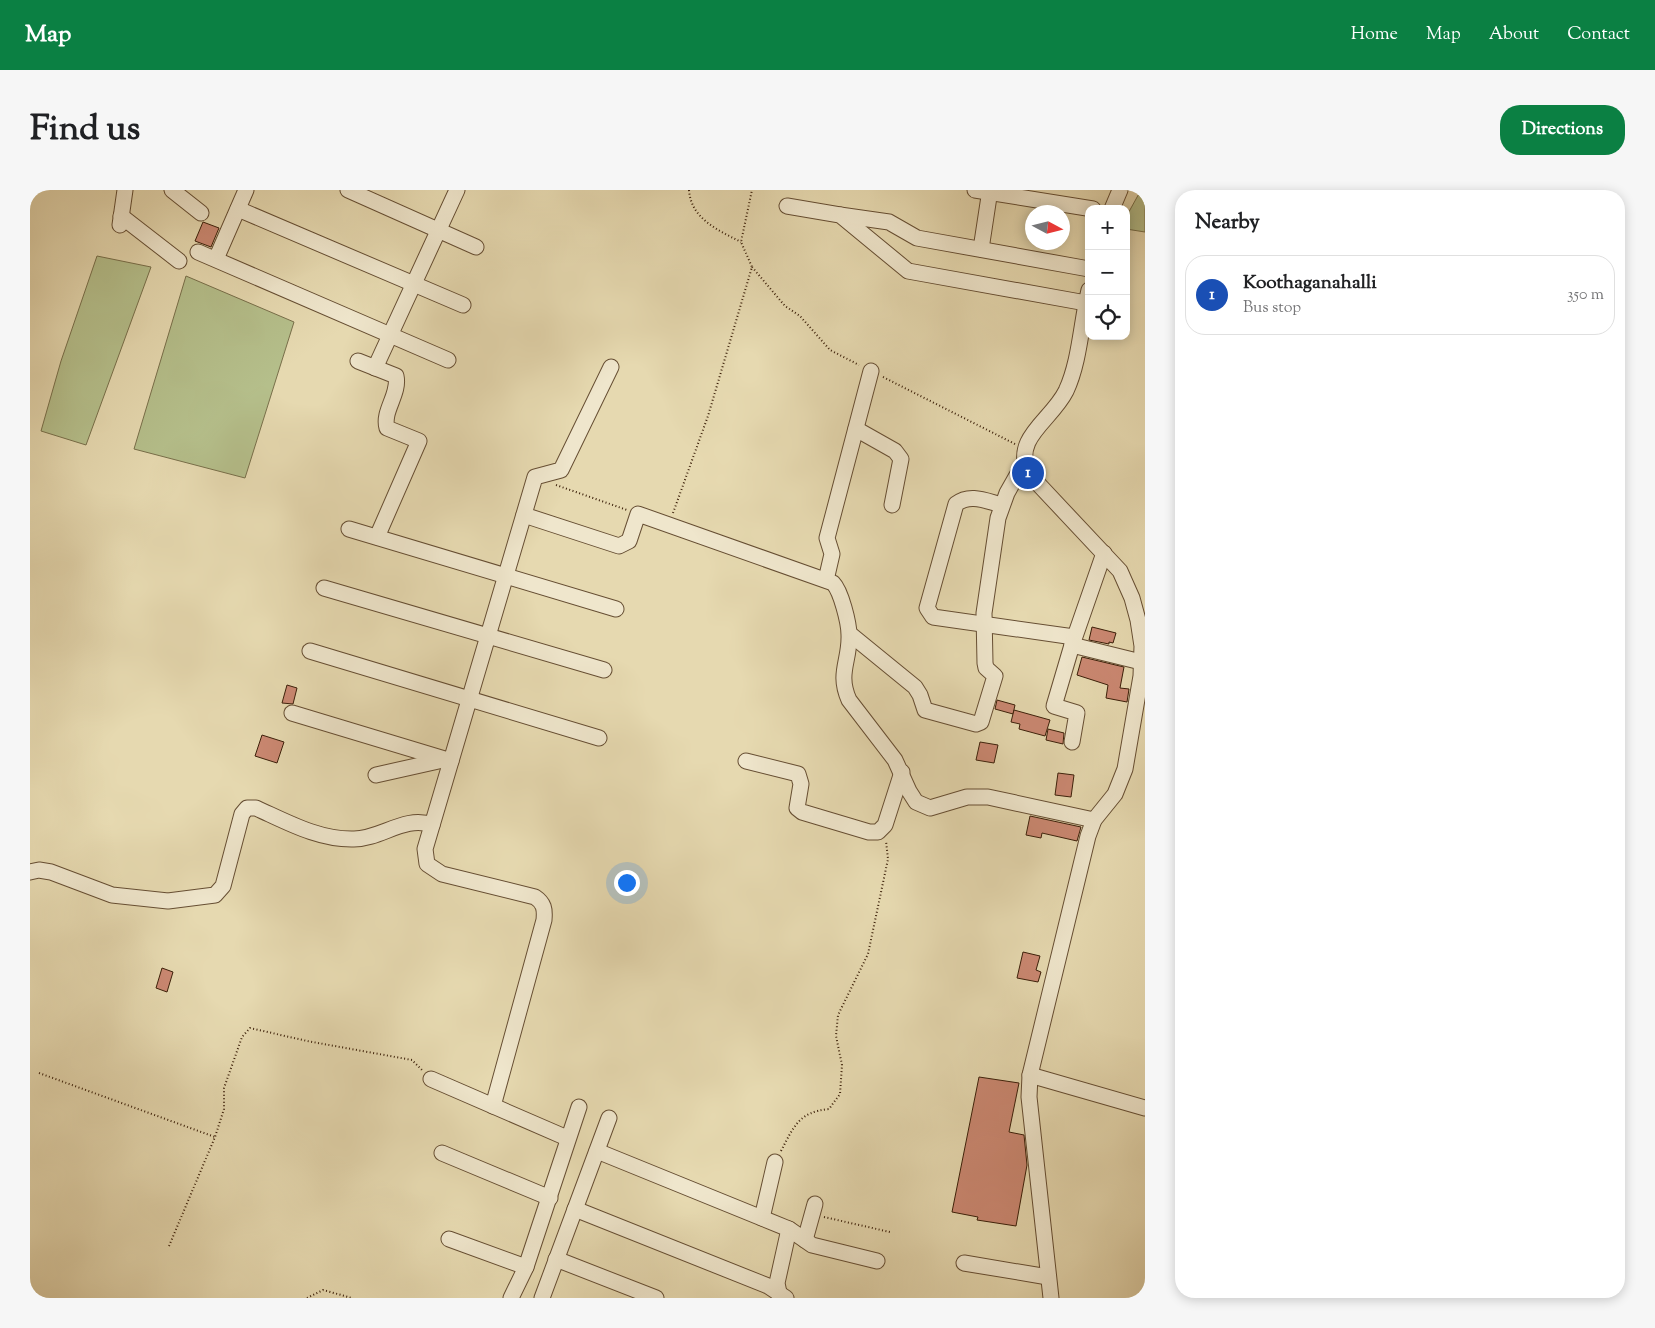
<!DOCTYPE html>
<html lang="en">
<head>
<meta charset="utf-8">
<style>
	:root { --surface:#fff; --page:#f6f6f6; --text:#202124; --muted:#757577; --line:#e0e0e0; --accent:#0b8043 }
	body { margin:0; font-family:"Sorts Mill Goudy",serif; background:var(--page); color:var(--text) }
	.controls { position:absolute; right:15px; top:15px; display:grid; overflow:hidden; border-radius:10px; box-shadow:0 2px 12px #0003 }
	.controls button { width:45px; height:45px; display:grid; place-items:center; padding:0; border:0; border-bottom:1px solid var(--line); background:var(--surface); color:var(--text); font:25px sans-serif }
	.compass { position:absolute; left:995px; top:15px; width:45px; height:45px; border-radius:50%; background:var(--surface); box-shadow:0 2px 12px #0003; rotate:97deg }
	.you { position:absolute; left:596px; top:692px; width:18px; height:18px; margin:-12px; border:4px solid #fff; border-radius:50%; background:#1a73e8; box-shadow:0 0 0 8px #1a73e833 }
	.badge { display:grid; place-items:center; width:32px; height:32px; border-radius:50%; background:var(--accent); color:#fff; font-size:16px; font-weight:700 }
	.pin { position:absolute; translate:-50% -50%; border:2px solid #fff; box-shadow:0 1px 5px #0006 }
	.list { margin:0; padding:0; list-style:none }
	h2 { display:flex; justify-content:space-between; align-items:center; height:65px; margin:0; padding:0 20px; font-size:21px }
	h2 small { font-size:16px; font-weight:400; color:var(--muted) }
	.list li { display:grid; grid-template-columns:32px 1fr auto; gap:15px; align-items:center; box-sizing:border-box; height:80px; margin:0 10px 10px; padding:0 10px; border:1px solid var(--line); border-radius:20px }
	.list b { display:block; font-size:19px; white-space:nowrap }
	.list p { margin:0; font-size:16px; white-space:nowrap; color:var(--muted) }
	.list em { font-size:16px; font-style:normal; color:var(--muted) }
	.icon { flex:none; width:28px; height:28px; fill:none; stroke:currentColor; stroke-width:2; stroke-linecap:round; stroke-linejoin:round }
	.map { position:relative; flex:none; width:1115px; height:1108px; overflow:hidden; border-radius:20px }
	header { display:flex; align-items:center; gap:30px; box-sizing:border-box; height:70px; padding:0 25px; background:var(--accent); color:#fff }
	header strong { font-size:24px }
	nav { display:flex; gap:28px; margin-inline-start:auto; font-size:18px }
	.intro { display:flex; align-items:center; justify-content:space-between; box-sizing:border-box; height:120px; padding:0 30px }
	h1 { margin:0; font-size:35px }
	.button { padding:12px 22px; border-radius:20px; background:var(--accent); color:#fff; font-size:18px; font-weight:700 }
	main { display:flex; gap:30px; padding:0 30px }
	aside { flex:1; background:var(--surface); border-radius:20px; box-shadow:0 2px 12px #0003 }
	.map>svg:first-child { display:block }
	.green { fill:#b5bf8b; stroke:#786f4a }
	.building { fill:#cb8872; stroke:#3b1f09 }
	.lines { fill:none; stroke-linecap:round; stroke-linejoin:round }
	.minor-casing { stroke:#664e33; stroke-width:17 }
	.path { stroke:#3b1f09; stroke-width:2; stroke-dasharray:1 2.5; stroke-linecap:butt }
	.minor { stroke:#efe6cc; stroke-width:15 }
</style>
</head>
<body>
<header>
<strong>Map</strong>
<nav><a>Home</a><a>Map</a><a>About</a><a>Contact</a></nav>
</header>
<div class="intro"><h1>Find us</h1><a class="button">Directions</a></div>
<main>
<div class="map">
<svg width="1115" height="1108" viewBox="0 0 1115 1108">
	<rect width="100%" height="100%" fill="#e6d9b0"/>
	<filter id="stains"><feTurbulence type="fractalNoise" baseFrequency=".004" numOctaves="4"/><feColorMatrix values="0 0 0 0 .2 0 0 0 0 .09 0 0 0 0 .02 0 0 0 .5 -.17"/></filter>
	<radialGradient id="worn" r=".72"><stop offset=".6" stop-color="#630" stop-opacity="0"/><stop offset="1" stop-color="#630" stop-opacity=".3"/></radialGradient>
	<g class="green">
		<polygon points="1111,0 1115,0 1115,42 1096,39 1096,27"/>
		<polygon points="67,66 121,77 56,255 11,241 31,171"/>
		<polygon points="156,86 264,132 215,288 104,259"/>
	</g>
	<g class="building">
		<polygon points="173,32 189,38 181,57 165,51"/>
		<polygon points="1062,437 1086,443 1083,453 1079,452 1079,454 1059,450"/>
		<polygon points="1052,467 1094,477 1090,498 1099,499 1097,512 1076,508 1078,495 1047,485"/>
		<polygon points="257,495 267,498 263,514 252,513"/>
		<polygon points="967,510 985,515 983,524 965,519"/>
		<polygon points="984,520 1020,530 1015,546 989,539 990,534 981,532"/>
		<polygon points="1018,539 1034,543 1033,554 1016,550"/>
		<polygon points="232,545 254,552 247,573 225,566"/>
		<polygon points="950,552 968,555 964,573 946,570"/>
		<polygon points="1028,583 1044,585 1041,607 1025,605"/>
		<polygon points="1000,626 1051,637 1047,651 1012,643 1011,648 996,645"/>
		<polygon points="993,762 1010,766 1006,780 1011,782 1008,792 987,788"/>
		<polygon points="132,778 143,782 137,802 126,798"/>
		<polygon points="949,887 989,893 979,942 994,945 997,975 986,1036 947,1030 948,1027 922,1022"/>
	</g>
	<g class="lines">
		<g class="minor-casing">
			<g id="minor">
				<polyline points="142,0 171,23"/>
				<polyline points="318,0 446,57"/>
				<polyline points="945,0 1063,19"/>
				<polyline points="757,16 810,25 878,81 1056,113"/>
				<polyline points="208,19 433,115"/>
				<polyline points="1082,19 1090,0"/>
				<polyline points="810,25 859,32 887,48 1059,79"/>
				<polyline points="91,26 149,71"/>
				<polyline points="90,35 95,0"/>
				<polyline points="951,59 960,0"/>
				<polyline points="168,62 418,170"/>
				<polyline points="186,69 216,0"/>
				<path d="M328,171L366,186C370,204 352,221 357,238L389,251L347,347"/>
				<polyline points="345,178 427,0"/>
				<polyline points="826,239 865,261 871,269 862,315"/>
				<path d="M972,315C956,311 940,303 926,314L897,418L903,427L1044,447"/>
				<path d="M494,325L589,356L599,351L608,324L803,393C811,401 819,433 819,445C820,471 807,483 819,510L865,570L879,601L886,612L900,618L937,607H958L1064,630"/>
				<polyline points="319,339 586,419"/>
				<polyline points="796,390 802,364 797,348 841,181"/>
				<polyline points="294,398 574,480"/>
				<polyline points="820,444 885,497 890,505 895,520 946,534 951,532 965,486 956,478 955,473 954,423 968,328 977,303 994,273"/>
				<polyline points="1042,455 1111,472"/>
				<polyline points="280,461 569,548"/>
				<polyline points="262,523 421,571"/>
				<polyline points="1042,552 1047,523 1024,516 1042,455 1074,363"/>
				<polyline points="716,571 768,584 771,594 767,618 772,622 839,642 848,642 855,635 872,582"/>
				<polyline points="346,585 413,570"/>
				<path d="M0,682L9,680L21,682L82,705L138,711L185,705L193,696L212,624L217,618H226C257,632 289,650 324,649C351,649 375,625 402,635"/>
				<polyline points="1000,885 1115,918"/>
				<polyline points="401,889 537,948"/>
				<path d="M463,916L514,730C515,719 514,713 505,707L412,684L397,674L395,659L505,287L531,280L581,177"/>
				<polyline points="567,961 759,1039 782,1055 847,1071"/>
				<polyline points="412,963 520,1008"/>
				<polyline points="545,1019 738,1096 756,1108"/>
				<polyline points="732,1028 745,972"/>
				<polyline points="419,1049 496,1077"/>
				<polyline points="775,1050 785,1014"/>
				<polyline points="526,1069 626,1108"/>
				<polyline points="934,1073 1018,1087"/>
				<polyline points="481,1108 496,1077 549,917"/>
				<polyline points="512,1108 579,928"/>
				<polyline points="750,1108 747,1093 759,1039"/>
				<path d="M1021,1108L999,907L1000,885L1058,646L1064,630L1085,604L1095,579L1111,486L1112,456L1108,430L1102,408L1090,381L998,283C983,247 1021,231 1036,201C1050,171 1051,133 1059,100"/>
			</g>
		</g>
		<g class="path">
			<path d="M659,0C661,29 688,40 711,52"/>
			<polyline points="722,77 755,116 770,126 800,160 829,175"/>
			<polyline points="853,187 985,254"/>
			<polyline points="526,295 597,320"/>
			<polyline points="643,323 678,226 722,77 711,52 722,0"/>
			<polyline points="9,883 185,947"/>
			<path d="M751,961C764,936 769,922 799,919L810,904L812,875L806,846L808,825L838,764L858,669L856,651"/>
			<polyline points="794,1027 860,1042"/>
			<polyline points="139,1056 185,947 194,919 194,898 212,847 220,838 277,851 382,870 392,880"/>
			<polyline points="277,1108 293,1100 322,1108"/>
		</g>
		<use href="#minor" class="minor"/>
	</g>
	<rect width="100%" height="100%" filter="url(#stains)"/>
	<rect width="100%" height="100%" fill="url(#worn)"/>
</svg>
<div class="controls">
<button>+</button>
<button>−</button>
<button><svg class="icon" aria-label="locate" viewBox="0 0 24 24"><circle cx="12" cy="12" r="6"/><path d="M12 2v4M12 18v4M2 12h4M18 12h4"/></svg></button>
</div>
<svg class="compass" viewBox="-18 -18 36 36"><path d="M0-13l5 13h-10z" fill="#e53935"/><path d="M0 13l5-13h-10z" fill="#757577"/></svg>
<div class="you"></div>
<div class="pin badge" style="left:998px;top:283px;background:#1a4fb4">1</div>
</div>
<aside>
<h2>Nearby<small></small></h2>
<ul class="list">
<li><span class="badge" style="background:#1a4fb4">1</span><div><b>Koothaganahalli</b><p>Bus stop</p></div><em>350 m</em></li>
</ul>
</aside>
</main>
</body>
</html>
